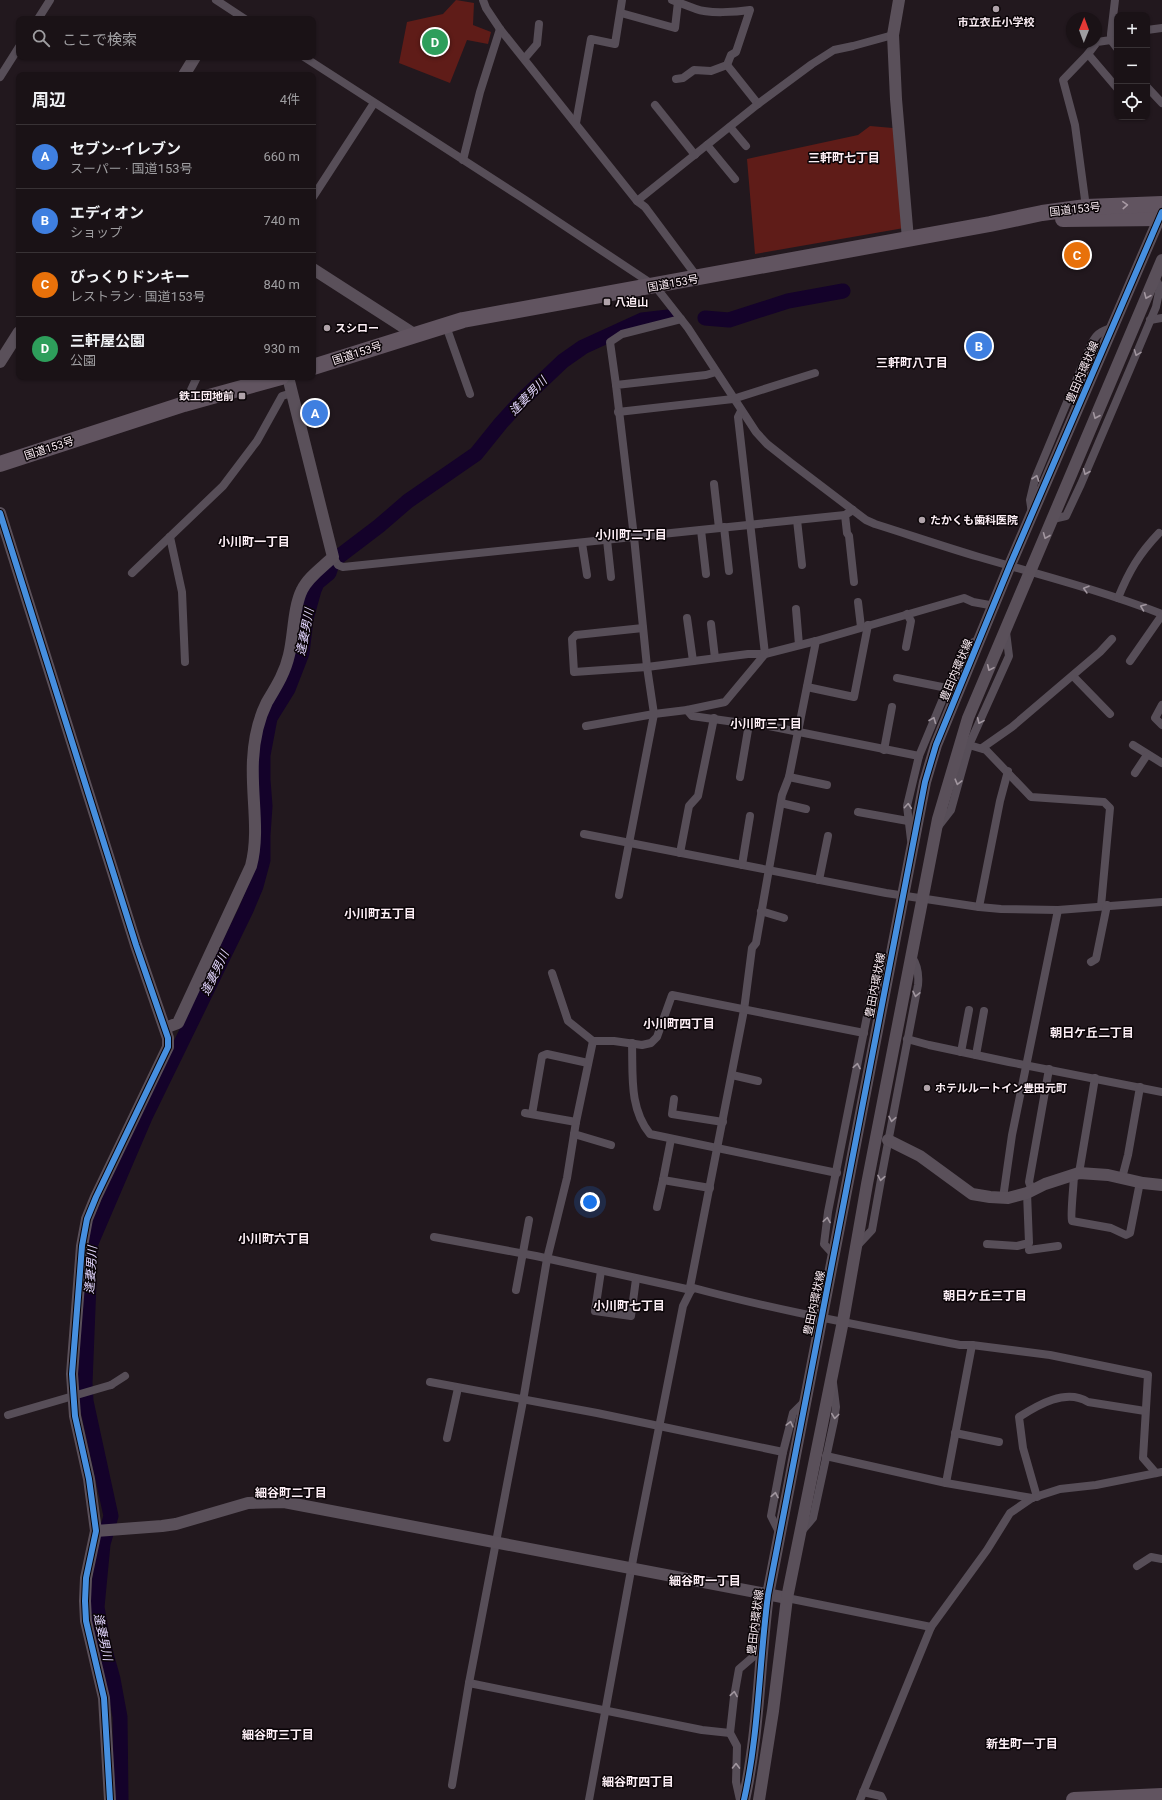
<!DOCTYPE html>
<html lang="ja">
<head>
<meta charset="utf-8">
<style>
	:root { --surface:#1a1216; --page:#272023; --text:#f1f3f6; --muted:#9f9ea1; --line:#383235; --accent:#d93025 }
	body { margin:0; font-family:Roboto,"Noto Sans JP",sans-serif; background:var(--page); color:var(--text) }
	.controls { position:absolute; right:12px; top:12px; display:grid; overflow:hidden; border-radius:8px; box-shadow:0 1px 3px #0004 }
	.controls button { width:36px; height:36px; display:grid; place-items:center; padding:0; border:0; border-bottom:1px solid var(--line); background:var(--surface); color:var(--text); font:20px sans-serif }
	.compass { position:absolute; left:1066px; top:12px; width:36px; height:36px; border-radius:50%; background:var(--surface); box-shadow:0 1px 3px #0004; rotate:1deg }
	.you { position:absolute; left:590px; top:1202px; width:14px; height:14px; margin:-10px; border:3px solid #fff; border-radius:50%; background:#1a73e8; box-shadow:0 0 0 6px #1a73e833 }
	.badge { display:grid; place-items:center; width:26px; height:26px; border-radius:50%; background:var(--accent); color:#fff; font-size:13px; font-weight:700 }
	.pin { position:absolute; translate:-50% -50%; border:2px solid #fff; box-shadow:0 1px 4px #0006 }
	.list { margin:0; padding:0; list-style:none }
	h2 { display:flex; justify-content:space-between; align-items:center; height:52px; margin:0; padding:0 16px; font-size:17px }
	h2 small { font-size:13px; font-weight:400; color:var(--muted) }
	.list li { display:grid; grid-template-columns:26px 1fr auto; gap:12px; align-items:center; box-sizing:border-box; height:64px; padding:0 16px; border-top:1px solid var(--line) }
	.list b { display:block; font-size:15px; white-space:nowrap }
	.list p { margin:0; font-size:13px; white-space:nowrap; color:var(--muted) }
	.list em { font-size:13px; font-style:normal; color:var(--muted) }
	.icon { flex:none; width:22px; height:22px; fill:none; stroke:currentColor; stroke-width:2; stroke-linecap:round; stroke-linejoin:round }
	.map { position:relative; flex:none; width:1162px; height:1800px; overflow:hidden }
	.search { position:absolute; background:var(--surface); box-shadow:0 1px 3px #0004; left:16px; top:16px; width:300px; height:44px; display:flex; align-items:center; gap:10px; box-sizing:border-box; padding:0 14px; border-radius:8px; color:var(--muted); font-size:15px }
	.panel { position:absolute; background:var(--surface); box-shadow:0 1px 3px #0004; left:16px; top:72px; width:300px; height:308px; border-radius:8px }
	.map>svg:first-child { display:block }
	.green { fill:#5f1c18 }
	.lines { fill:none; stroke-linecap:round; stroke-linejoin:round }
	.river { stroke:#14022a; stroke-width:15 }
	.street { stroke:#574e58; stroke-width:8 }
	.secondary { stroke:#5a505a; stroke-width:12 }
	.highway { stroke:#615460; stroke-width:16 }
	.street-bridge { stroke:#574e58; stroke-width:8 }
	.cycleway-casing { stroke:#0a0407; stroke-width:8 }
	.cycleway { stroke:#468fdf; stroke-width:6 }
	.oneway { stroke:#a799a3 }
	.oneway2 { stroke:#a397a0 }
	.oneway3 { stroke:#a1969f }
	.poi-dot { fill:#b0a3aa; stroke:#0a0407; stroke-width:1.5 }
	.labels { text-anchor:middle; stroke-width:3; stroke-linejoin:round; paint-order:stroke }
	.poi-label { font-size:11px; font-weight:bold; fill:#fceef5; stroke:#0a0407; text-anchor:start }
	.street-label { font-size:11px; fill:#fceef5; stroke:#0a0407 }
	.neighbourhood-label { font-size:12px; font-weight:bold; fill:#fceef5; stroke:#0a0407 }
	.water-label { font-size:12px; font-style:italic; fill:#e0d3fc; stroke:#0a0407 }
</style>
</head>
<body>
<div class="map">
<svg width="1162" height="1800" viewBox="0 0 1162 1800">
	<rect width="100%" height="100%" fill="#22181e"/>
	<g class="green">
		<polygon points="456,0 474,3 473,25 491,32 488,44 467,40 450,83 399,63 407,22 443,14"/>
		<polygon points="870,126 893,128 904,228 755,254 747,159 858,135"/>
	</g>
	<g class="lines">
		<g class="river">
			<polyline points="705,318 729,320 788,301 843,291"/>
			<polyline points="121,1800 120,1717 113,1679 103,1643 97,1607 103,1544 111,1516 86,1401 85,1383 89,1283 88,1268 91,1243 145,1117 246,910 256,886 263,860 263,835 265,806 263,780 263,755 270,718 288,689 302,653 306,619 314,590 317,583 329,573 333,561 379,526 408,501 476,454 501,423 523,399 563,361 583,347 642,320 668,317"/>
		</g>
		<g class="street">
			<polyline points="216,0 245,19"/>
			<polyline points="483,0 486,8 500,29 637,201 645,207 698,278"/>
			<path d="M672,0C680,3 688,6 696,9C708,14 737,12 750,10L736,52L731,55L727,65L711,71L694,70L683,78L676,79"/>
			<polyline points="1115,0 1111,34 1111,40 1117,48"/>
			<polyline points="621,13 675,28 678,2"/>
			<polyline points="38,19 50,0"/>
			<polyline points="1147,30 1162,28"/>
			<polyline points="1111,40 1097,42 1088,54 1117,88"/>
			<path d="M304,57L524,199L655,286L688,328L756,432L767,444L791,463L866,520L875,524C910,535 945,547 979,557C1041,575 1103,591 1162,614"/>
			<polyline points="525,58 537,44 539,24"/>
			<polyline points="727,65 758,104"/>
			<polyline points="0,77 19,47"/>
			<polyline points="1147,87 1162,103"/>
			<polyline points="655,105 695,155"/>
			<polyline points="576,123 591,39 615,44 622,0"/>
			<polyline points="730,127 746,146"/>
			<polyline points="707,145 735,179"/>
			<polyline points="463,160 480,92 500,29"/>
			<polyline points="313,197 374,103"/>
			<polyline points="637,201 758,104 812,64 834,50 853,46 893,35"/>
			<polyline points="1086,207 1075,125 1063,80 1088,54"/>
			<polyline points="1150,320 1162,318"/>
			<polyline points="446,326 470,394"/>
			<polyline points="616,385 610,342 622,334 681,319"/>
			<polyline points="185,403 197,377"/>
			<polyline points="618,412 733,399 815,373"/>
			<polyline points="714,484 719,528"/>
			<path d="M1032,513L1030,500L1035,479L1090,347C1094,338 1098,332 1108,329L1111,330"/>
			<polyline points="845,515 847,533 849,536 854,582"/>
			<polyline points="1053,519 1066,516 1081,484 1130,369 1156,307 1160,287 1155,278"/>
			<polyline points="797,520 802,565"/>
			<polyline points="724,527 729,571"/>
			<polyline points="701,530 706,574"/>
			<polyline points="170,537 182,592 185,662"/>
			<polyline points="607,540 611,577"/>
			<polyline points="582,543 587,575"/>
			<polyline points="333,557 338,565 343,567 845,515 853,510"/>
			<polyline points="132,573 223,486 257,441 282,396 292,393"/>
			<path d="M1118,598C1129,571 1139,554 1159,533"/>
			<polyline points="858,602 861,627"/>
			<polyline points="796,609 799,645"/>
			<polyline points="687,618 693,661"/>
			<polyline points="711,624 715,658"/>
			<polyline points="643,628 576,635 572,639 574,672 647,667 748,654 765,654 816,641 964,598 973,602 995,606"/>
			<polyline points="906,647 911,621 907,614"/>
			<polyline points="1130,661 1162,615"/>
			<polyline points="1073,676 1110,714"/>
			<polyline points="897,678 947,688"/>
			<polyline points="807,687 854,697 868,625"/>
			<polyline points="1162,705 1155,718 1162,725"/>
			<polyline points="687,710 692,716 749,724 754,723 919,756"/>
			<polyline points="586,726 654,714 687,710 725,702 765,654 738,417 741,411"/>
			<polyline points="969,745 986,750 1031,797 1104,802 1110,808 1101,906"/>
			<polyline points="1133,745 1162,763"/>
			<polyline points="982,748 1012,727 1100,652 1112,639"/>
			<polyline points="884,750 892,707"/>
			<polyline points="1135,773 1147,755"/>
			<polyline points="740,777 749,724"/>
			<polyline points="789,777 827,785"/>
			<polyline points="781,803 806,809"/>
			<polyline points="858,812 908,821"/>
			<polyline points="937,828 951,810 969,745 1009,656 1006,632"/>
			<polyline points="584,834 886,893 979,907 1001,909 1058,910 1162,902"/>
			<polyline points="911,840 907,806 919,756 965,646 980,639"/>
			<polyline points="680,853 689,806 698,796 714,718"/>
			<polyline points="742,865 750,816"/>
			<polyline points="819,880 828,836"/>
			<polyline points="619,895 654,714 647,667 634,537 616,385 706,375 716,372"/>
			<polyline points="979,907 1000,801 1008,771"/>
			<polyline points="761,911 784,918"/>
			<polyline points="1091,962 1096,959 1107,905"/>
			<polyline points="552,973 568,1021 593,1041"/>
			<polyline points="907,1039 929,1045 1009,1062 1162,1092"/>
			<path d="M632,1043C633,1075 629,1108 650,1134L837,1173"/>
			<polyline points="961,1052 969,1010"/>
			<polyline points="976,1055 984,1011"/>
			<polyline points="732,1075 758,1081"/>
			<polyline points="674,1099 672,1114 723,1122"/>
			<polyline points="525,1113 576,1122"/>
			<polyline points="532,1114 542,1056 547,1054 588,1063"/>
			<polyline points="574,1134 611,1145"/>
			<polyline points="671,1139 663,1180 710,1188"/>
			<polyline points="1079,1173 1095,1078"/>
			<path d="M1074,1175C1074,1183 1070,1217 1072,1221L1111,1228L1126,1235L1130,1233L1140,1182"/>
			<polyline points="1122,1178 1128,1155 1140,1087"/>
			<polyline points="1032,1190 1029,1182 1049,1069"/>
			<polyline points="1003,1198 1012,1135 1058,910"/>
			<polyline points="657,1207 663,1180"/>
			<polyline points="434,1237 536,1256 691,1290"/>
			<polyline points="987,1244 1017,1246 1029,1243 1027,1193"/>
			<path d="M857,1246L872,1230L882,1174L918,985C919,975 918,966 912,957"/>
			<polyline points="1029,1250 1058,1246"/>
			<polyline points="834,1255 824,1244 828,1212 872,991 878,971 890,955"/>
			<polyline points="601,1271 595,1311 631,1316 636,1279"/>
			<path d="M690,1287C779,1311 870,1327 960,1345H972L1050,1355L1148,1375L1143,1458L1156,1473"/>
			<polyline points="516,1290 529,1220"/>
			<polyline points="691,1290 690,1287 744,1010 752,948 756,943 782,795 789,777 816,641"/>
			<polyline points="430,1382 597,1413 783,1452"/>
			<polyline points="111,1385 125,1376"/>
			<polyline points="955,1433 999,1442"/>
			<polyline points="447,1438 458,1388"/>
			<polyline points="826,1456 946,1483 1032,1498"/>
			<polyline points="946,1483 972,1345"/>
			<path d="M1037,1497L1023,1448L1019,1417C1038,1405 1066,1388 1088,1402L1145,1411"/>
			<polyline points="779,1532 771,1516 783,1452 793,1413 805,1401"/>
			<polyline points="801,1532 813,1518 834,1421 836,1407 833,1383"/>
			<polyline points="1137,1566 1151,1557 1162,1559"/>
			<polyline points="787,1598 931,1627"/>
			<polyline points="469,1683 702,1730 730,1733"/>
			<polyline points="452,1785 469,1683 523,1401 547,1259 567,1178 576,1122 593,1041 614,1041 642,1045 651,1043 657,1037 672,995 864,1033"/>
			<polyline points="863,1792 881,1796 883,1800"/>
			<polyline points="589,1800 634,1554 683,1306 691,1290"/>
			<polyline points="740,1800 736,1782 737,1746 730,1733 734,1697 739,1669 761,1650"/>
			<polyline points="860,1800 931,1627 987,1550 1010,1513 1032,1498 1060,1489 1096,1485 1162,1472"/>
		</g>
		<g class="secondary">
			<polyline points="899,0 893,35 896,99 908,239"/>
			<polyline points="184,75 195,57"/>
			<polyline points="313,269 414,334"/>
			<polyline points="0,362 19,332"/>
			<polyline points="0,513 136,945 168,1038 168,1047 96,1197 87,1219 82,1246 72,1374 75,1416 89,1479 96,1531 86,1578 85,1601 86,1621 104,1698 110,1800"/>
			<path d="M165,1028L178,1023L251,866C260,832 251,796 253,760C254,740 258,720 267,702C276,687 285,673 289,655C294,635 293,608 302,590C308,577 323,567 333,557L288,377"/>
			<polyline points="888,1140 920,1156 972,1194 990,1197 1008,1198 1027,1193 1045,1184 1079,1173 1108,1175 1143,1183 1162,1185"/>
			<polyline points="96,1531 162,1526 176,1524 248,1503 284,1502 787,1598"/>
			<path d="M744,1800C759,1733 759,1663 768,1595L925,782L936,745L1010,565L1162,212"/>
			<polyline points="759,1800 773,1711 787,1598 843,1321 867,1184 938,819 968,718 1162,260"/>
		</g>
		<g class="highway">
			<polyline points="1063,219 1162,218"/>
			<polyline points="313,367 463,320 990,224 1042,213 1086,207 1162,204"/>
			<polyline points="0,464 184,404 281,377"/>
			<polyline points="1074,1800 1162,1796"/>
		</g>
		<polyline class="street-bridge" points="8,1415 111,1385"/>
		<g class="cycleway-casing">
			<g id="cycleway">
				<polyline points="0,513 136,945 168,1038 168,1047 96,1197 87,1219 82,1246 72,1374 75,1416 89,1479 96,1531 86,1578 85,1601 86,1621 104,1698 110,1800"/>
				<path d="M744,1800C759,1733 759,1663 768,1595L925,782L936,745L1010,565L1162,212"/>
			</g>
		</g>
		<use href="#cycleway" class="cycleway"/>
	</g>
	<defs><path id="oneway-chevron" d="M-2-3.5L2.5 0L-2 3.5" fill="none" stroke-width="1.6" stroke-linecap="round" stroke-linejoin="round"/></defs>
	<use class="oneway" href="#oneway-chevron" transform="translate(1125 205) rotate(-3)"/>
	<g class="oneway2">
		<use href="#oneway-chevron" transform="translate(1147 296) rotate(113)"/>
		<use href="#oneway-chevron" transform="translate(1096 416) rotate(113)"/>
		<use href="#oneway-chevron" transform="translate(1046 536) rotate(112)"/>
		<use href="#oneway-chevron" transform="translate(990 668) rotate(114)"/>
	</g>
	<g class="oneway3">
		<use href="#oneway-chevron" transform="translate(1137 353) rotate(111)"/>
		<use href="#oneway-chevron" transform="translate(1086 472) rotate(113)"/>
		<use href="#oneway-chevron" transform="translate(1036 478) rotate(-71)"/>
		<use href="#oneway-chevron" transform="translate(1086 589) rotate(-164)"/>
		<use href="#oneway-chevron" transform="translate(1143 607) rotate(-159)"/>
		<use href="#oneway-chevron" transform="translate(933 720) rotate(-68)"/>
		<use href="#oneway-chevron" transform="translate(980 721) rotate(114)"/>
		<use href="#oneway-chevron" transform="translate(958 782) rotate(105)"/>
		<use href="#oneway-chevron" transform="translate(908 806) rotate(-85)"/>
		<use href="#oneway-chevron" transform="translate(916 994) rotate(102)"/>
		<use href="#oneway-chevron" transform="translate(857 1066) rotate(-79)"/>
		<use href="#oneway-chevron" transform="translate(892 1119) rotate(101)"/>
		<use href="#oneway-chevron" transform="translate(881 1178) rotate(100)"/>
		<use href="#oneway-chevron" transform="translate(827 1220) rotate(-81)"/>
		<use href="#oneway-chevron" transform="translate(835 1416) rotate(97)"/>
		<use href="#oneway-chevron" transform="translate(790 1424) rotate(-76)"/>
		<use href="#oneway-chevron" transform="translate(775 1495) rotate(-80)"/>
		<use href="#oneway-chevron" transform="translate(734 1694) rotate(-81)"/>
		<use href="#oneway-chevron" transform="translate(736 1766) rotate(-89)"/>
	</g>
	<g class="poi-dot">
		<circle cx="996" cy="9" r="4"/>
		<rect x="603" y="298" width="8" height="8" rx="2"/>
		<circle cx="327" cy="328" r="4"/>
		<rect x="238" y="392" width="8" height="8" rx="2"/>
		<circle cx="922" cy="520" r="4"/>
		<circle cx="927" cy="1088" r="4"/>
	</g>
	<g class="labels">
		<g class="poi-label">
			<text x="996" y="26" text-anchor="middle">市立衣丘小学校</text>
			<text x="615" y="306">八迫山</text>
			<text x="335" y="332">スシロー</text>
			<text x="234" y="400" text-anchor="end">鉄工団地前</text>
			<text x="930" y="524">たかくも歯科医院</text>
			<text x="935" y="1092">ホテルルートイン豊田元町</text>
		</g>
		<g class="street-label">
			<text transform="translate(1075 209) rotate(-6)" y="4">国道153号</text>
			<text transform="translate(673 283) rotate(-10)" y="4">国道153号</text>
			<text transform="translate(357 353) rotate(-18)" y="4">国道153号</text>
			<text transform="translate(1082 372) rotate(-67)" y="4">豊田内環状線</text>
			<text transform="translate(49 448) rotate(-18)" y="4">国道153号</text>
			<text transform="translate(956 670) rotate(-67)" y="4">豊田内環状線</text>
			<text transform="translate(875 985) rotate(-79)" y="4">豊田内環状線</text>
			<text transform="translate(814 1303) rotate(-78)" y="4">豊田内環状線</text>
			<text transform="translate(755 1622) rotate(-83)" y="4">豊田内環状線</text>
		</g>
		<g class="neighbourhood-label">
			<text x="844" y="162">三軒町七丁目</text>
			<text x="912" y="367">三軒町八丁目</text>
			<text x="631" y="539">小川町二丁目</text>
			<text x="254" y="546">小川町一丁目</text>
			<text x="766" y="728">小川町三丁目</text>
			<text x="380" y="918">小川町五丁目</text>
			<text x="679" y="1028">小川町四丁目</text>
			<text x="1092" y="1037">朝日ケ丘二丁目</text>
			<text x="274" y="1243">小川町六丁目</text>
			<text x="985" y="1300">朝日ケ丘三丁目</text>
			<text x="629" y="1310">小川町七丁目</text>
			<text x="291" y="1497">細谷町二丁目</text>
			<text x="705" y="1585">細谷町一丁目</text>
			<text x="278" y="1739">細谷町三丁目</text>
			<text x="1022" y="1748">新生町一丁目</text>
			<text x="638" y="1786">細谷町四丁目</text>
		</g>
		<g class="water-label">
			<text transform="translate(528 396) rotate(-46)" y="4">逢妻男川</text>
			<text transform="translate(305 632) rotate(-79)" y="4">逢妻男川</text>
			<text transform="translate(215 973) rotate(-64)" y="4">逢妻男川</text>
			<text transform="translate(91 1270) rotate(-86)" y="4">逢妻男川</text>
			<text transform="translate(103 1637) rotate(78)" y="4">逢妻男川</text>
		</g>
	</g>
</svg>
<div class="controls">
<button>+</button>
<button>−</button>
<button><svg class="icon" aria-label="locate" viewBox="0 0 24 24"><circle cx="12" cy="12" r="6"/><path d="M12 2v4M12 18v4M2 12h4M18 12h4"/></svg></button>
</div>
<svg class="compass" viewBox="-18 -18 36 36"><path d="M0-13l5 13h-10z" fill="#e53935"/><path d="M0 13l5-13h-10z" fill="#9f9ea1"/></svg>
<div class="you"></div>
<div class="pin badge" style="left:315px;top:413px;background:#3f7fe0">A</div>
<div class="pin badge" style="left:979px;top:346px;background:#3f7fe0">B</div>
<div class="pin badge" style="left:1077px;top:255px;background:#e8710a">C</div>
<div class="pin badge" style="left:435px;top:42px;background:#2e9e5b">D</div>
<div class="search"><svg class="icon" aria-label="search" viewBox="0 0 24 24"><circle cx="10" cy="10" r="6"/><path d="M15 15l6 6"/></svg>ここで検索</div>
<section class="panel">
<h2>周辺<small>4件</small></h2>
<ul class="list">
<li><span class="badge" style="background:#3f7fe0">A</span><div><b>セブン-イレブン</b><p>スーパー · 国道153号</p></div><em>660 m</em></li>
<li><span class="badge" style="background:#3f7fe0">B</span><div><b>エディオン</b><p>ショップ</p></div><em>740 m</em></li>
<li><span class="badge" style="background:#e8710a">C</span><div><b>びっくりドンキー</b><p>レストラン · 国道153号</p></div><em>840 m</em></li>
<li><span class="badge" style="background:#2e9e5b">D</span><div><b>三軒屋公園</b><p>公園</p></div><em>930 m</em></li>
</ul>
</section>
</div>
</body>
</html>
